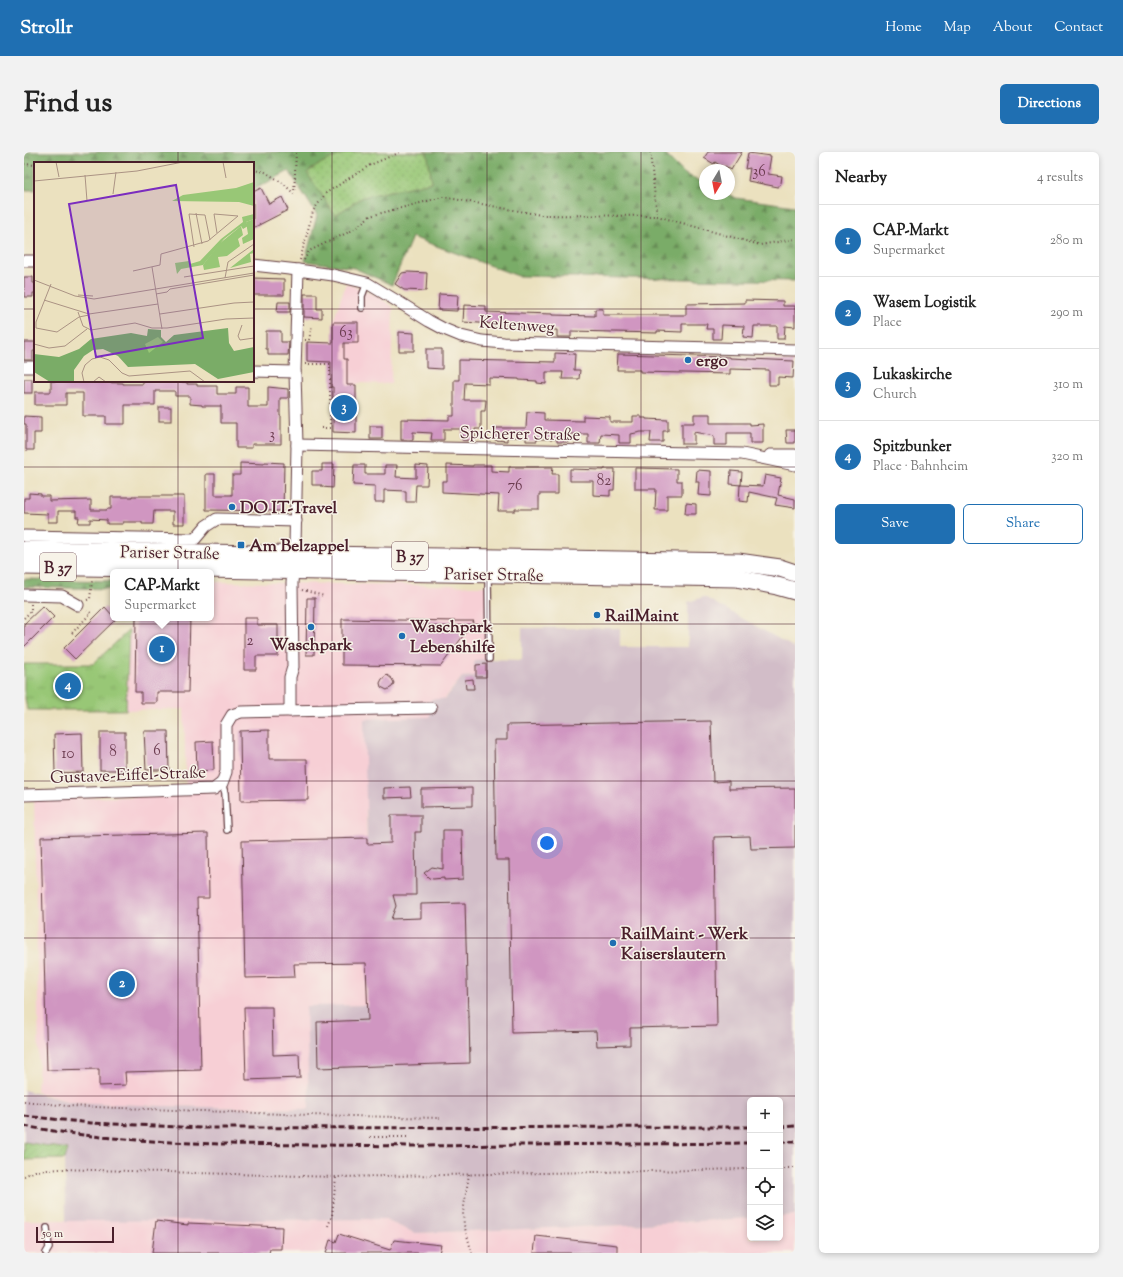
<!DOCTYPE html>
<html lang="en">
<head>
<meta charset="utf-8">
<style>
	:root { --surface:#fff; --page:#f2f2f2; --text:#222; --muted:#767676; --line:#e0e0e0; --accent:#1f6fb2 }
	body { margin:0; font-family:"Sorts Mill Goudy",serif; background:var(--page); color:var(--text) }
	.controls { position:absolute; right:12px; bottom:12px; display:grid; overflow:hidden; border-radius:6px; box-shadow:0 2px 6px #0003 }
	.controls button { width:36px; height:36px; display:grid; place-items:center; padding:0; border:0; border-bottom:1px solid var(--line); background:var(--surface); color:var(--text); font:20px sans-serif }
	.compass { position:absolute; left:675px; top:12px; width:36px; height:36px; border-radius:50%; background:var(--surface); box-shadow:0 2px 6px #0003; rotate:190deg }
	.scale { position:absolute; left:12px; bottom:10px; width:78px; box-sizing:border-box; padding-left:4px; border:2px solid #4a1f2b; border-top:0; font-size:11px; line-height:14px; white-space:nowrap; color:#4a1f2b; -webkit-text-stroke:3px #f7f3e8; paint-order:stroke }
	.you { position:absolute; left:523px; top:691px; width:14px; height:14px; margin:-10px; border:3px solid #fff; border-radius:50%; background:#1a73e8; box-shadow:0 0 0 6px #1a73e833 }
	.badge { display:grid; place-items:center; width:26px; height:26px; border-radius:50%; background:var(--accent); color:#fff; font-size:13px; font-weight:700 }
	.pin { position:absolute; translate:-50% -50%; border:2px solid #fff; box-shadow:0 1px 4px #0006 }
	.popup { position:absolute; left:86px; top:417px; width:104px; height:52px; box-sizing:border-box; display:grid; place-content:center; border-radius:6px; background:var(--surface); filter:drop-shadow(0 1px 3px #0005); font-size:13px; white-space:nowrap; color:var(--muted) }
	.popup b { font-size:15px; color:var(--text) }
	.popup::after { content:''; position:absolute; left:50%; top:100%; margin-left:-8px; border:8px solid transparent; border-top-color:var(--surface) }
	.list { margin:0; padding:0; list-style:none }
	h2 { display:flex; justify-content:space-between; align-items:center; height:52px; margin:0; padding:0 16px; font-size:17px }
	h2 small { font-size:13px; font-weight:400; color:var(--muted) }
	.list li { display:grid; grid-template-columns:26px 1fr auto; gap:12px; align-items:center; box-sizing:border-box; height:72px; padding:0 16px; border-top:1px solid var(--line) }
	.list b { display:block; font-size:15px; white-space:nowrap }
	.list p { margin:0; font-size:13px; white-space:nowrap; color:var(--muted) }
	.list em { font-size:13px; font-style:normal; color:var(--muted) }
	.actions { display:flex; gap:8px; padding:12px 16px }
	.actions a { flex:1; padding:9px 0; border:1px solid var(--accent); border-radius:6px; text-align:center; font-size:14px; color:var(--accent) }
	.actions .main { background:var(--accent); color:#fff }
	.icon { flex:none; width:22px; height:22px; fill:none; stroke:currentColor; stroke-width:2; stroke-linecap:round; stroke-linejoin:round }
	.map { position:relative; flex:none; width:771px; height:1101px; overflow:hidden; border-radius:6px }
	header { display:flex; align-items:center; gap:24px; box-sizing:border-box; height:56px; padding:0 20px; background:var(--accent); color:#fff }
	header strong { font-size:19px }
	nav { display:flex; gap:22px; margin-inline-start:auto; font-size:14px }
	.intro { display:flex; align-items:center; justify-content:space-between; box-sizing:border-box; height:96px; padding:0 24px }
	h1 { margin:0; font-size:28px }
	.button { padding:10px 18px; border-radius:6px; background:var(--accent); color:#fff; font-size:14px; font-weight:700 }
	main { display:flex; gap:24px; padding:0 24px }
	aside { flex:1; background:var(--surface); border-radius:6px; box-shadow:0 2px 6px #0003 }
	.map>svg:first-child { display:block }
	.built { fill:#f7cfd5 }
	.industrial { fill:#d2bdc8 }
	.grass { fill:url(#grass-tufts); stroke:#717350 }
	.forest { fill:url(#forest-firs); stroke:#626649 }
	.park { fill:url(#park-dots); stroke:#717350 }
	.garden { fill:url(#garden-furrows); stroke:#717350 }
	.building { fill:#d096c1 }
	.lines { fill:none; stroke-linecap:round; stroke-linejoin:round }
	.lane-casing { stroke:#623c41; stroke-width:8 }
	.street-casing { stroke:#623c41; stroke-width:13 }
	.primary-casing { stroke:#623c41; stroke-width:19 }
	.path { stroke:#623c41; stroke-width:2; stroke-dasharray:1 3; stroke-linecap:butt }
	.lane { stroke:#fff; stroke-width:5.5 }
	.street { stroke:#fff; stroke-width:11 }
	.primary { stroke:#fff; stroke-width:17 }
	.rail { stroke:#4a1f2b; stroke-width:3; stroke-dasharray:6 3; stroke-linecap:butt }
	.grid { fill:none; stroke:#4a1f2b; stroke-width:1; stroke-opacity:0.55 }
	.poi-dot { fill:#1f6fb2; stroke:#f7f3e8; stroke-width:1.5 }
	.labels { text-anchor:middle; stroke-width:3; stroke-linejoin:round; paint-order:stroke }
	.number-label { font-size:15px; fill:#6c3d50 }
	.shield { fill:#f7f3e8; stroke:#7e5f64; stroke-width:1 }
	.shield-label { font-size:16px; font-weight:bold; fill:#4a1f2b }
	.street-label { font-size:17px; fill:#4a1f2b; stroke:#f7f3e8 }
	.poi-label { font-size:17px; font-weight:bold; fill:#4a1f2b; stroke:#f7f3e8; text-anchor:start }
	.inset-road { fill:none; stroke:#ab9384; stroke-width:1 }
	.view { fill:#7b2cbf; fill-opacity:0.15; stroke:#7b2cbf; stroke-width:2 }
	.inset-edge { fill:none; stroke:#4a1f2b; stroke-width:2 }
</style>
</head>
<body>
<header>
<strong>Strollr</strong>
<nav><a>Home</a><a>Map</a><a>About</a><a>Contact</a></nav>
</header>
<div class="intro"><h1>Find us</h1><a class="button">Directions</a></div>
<main>
<div class="map">
<svg width="771" height="1101" viewBox="0 0 771 1101">
	<defs>
		<pattern id="grass-tufts" width="24" height="20" patternUnits="userSpaceOnUse"><rect width="24" height="20" fill="#98c776"/><path d="M3 7l-1-3M5 7V3M7 7l1-3M15 17l-1-3M17 17v-4M19 17l1-3" fill="none" stroke="#84aa66"/></pattern>
		<pattern id="forest-firs" width="22" height="20" patternUnits="userSpaceOnUse"><rect width="22" height="20" fill="#7aac67"/><path d="M5 1l3.5 6h-7zM16 11l3.5 6h-7z" fill="#668b55"/></pattern>
		<pattern id="park-dots" width="8" height="8" patternUnits="userSpaceOnUse"><rect width="8" height="8" fill="#98c776"/><path d="M2 2h.1M6 6h.1" fill="none" stroke="#84aa66" stroke-width="1.8" stroke-linecap="round"/></pattern>
		<pattern id="garden-furrows" width="10" height="10" patternUnits="userSpaceOnUse"><rect width="10" height="10" fill="#98c776"/><path d="M-1 1l2-2M0 10L10 0M9 11l2-2" fill="none" stroke="#84aa66"/></pattern>
	</defs>
	<rect width="100%" height="100%" fill="#f7f3e8"/>
	<filter id="ink" filterUnits="userSpaceOnUse"><feTurbulence type="fractalNoise" baseFrequency=".025" numOctaves="2"/><feDisplacementMap in="SourceGraphic" scale="8" xChannelSelector="R" yChannelSelector="G"/><feConvolveMatrix kernelMatrix="1 2 1 2 8 2 1 2 1" color-interpolation-filters="sRGB"/></filter>
	<filter id="wash" filterUnits="userSpaceOnUse"><feTurbulence type="fractalNoise" baseFrequency=".012" numOctaves="4" result="noise"/><feDisplacementMap in="SourceGraphic" scale="16" xChannelSelector="R" yChannelSelector="G"/><feGaussianBlur stdDeviation="0.9" result="paint"/><feColorMatrix in="noise" values="0 0 0 0 0 0 0 0 0 0 0 0 0 0 0 0 0 1.4 0 .05"/><feComposite in="paint" operator="in"/></filter>
	<g filter="url(#wash)">
		<rect width="100%" height="100%" fill="#ebe1bf"/>
		<g class="built">
			<polygon points="322,131 353,144 369,155 367,232 335,231 332,233 323,233 323,207 307,210 283,209 283,190 309,190 309,170"/>
			<polygon points="187,430 465,434 465,507 451,524 438,525 406,565 342,659 345,767 341,768 343,853 283,855 285,957 138,954 46,950 13,940 15,910 10,647 162,643 160,557 102,558 106,466 187,466"/>
			<polygon points="771,1063 771,1101 0,1101 0,1068 359,1067 391,1081 603,1073 726,1066 726,1086 756,1086 756,1064"/>
		</g>
		<polygon class="industrial" points="680,445 771,496 771,1063 756,1064 756,948 726,948 726,1066 603,1073 391,1081 359,1067 42,1069 41,1007 44,997 0,990 0,938 46,950 138,954 285,957 282,854 343,853 341,767 345,767 340,567 406,565 407,547 421,547 438,525 451,524 450,508 465,507 498,508 498,476 596,476 596,495 664,495 664,450"/>
		<polygon class="grass" points="105,478 102,558 3,558 0,539 0,512 69,512"/>
		<g class="forest">
			<polygon points="0,0 639,0 661,22 681,31 681,42 704,42 712,46 771,54 771,129 494,124 388,85 368,133 330,116 281,109 293,63 265,19 229,38 229,11 11,11 11,38 0,38"/>
			<polygon points="0,427 89,429 89,437 0,435"/>
		</g>
		<path class="park" d="M326,0H403L408,30L339,45L311,63L283,21C296,10 310,5 326,0Z"/>
		<polygon class="garden" points="0,990 44,997 41,1007 0,1008"/>
		<g id="blocks">
			<g class="building">
				<polygon points="684,0 718,0 707,18 701,14 700,16 691,10 690,12 680,6"/>
				<polygon points="724,1 747,4 744,22 758,24 757,31 754,35 724,29 726,16 721,17"/>
				<polygon points="237,36 245,52 258,45 264,58 229,76 229,40"/>
				<polygon points="384,120 403,121 402,139 380,138 371,132 378,121"/>
				<polygon points="0,125 9,125 9,131 11,131 11,141 9,141 9,145 0,145"/>
				<polygon points="229,126 260,127 260,143 229,143"/>
				<polygon points="280,142 293,142 293,157 298,157 298,166 280,165"/>
				<polygon points="415,142 434,143 433,159 414,158"/>
				<polygon points="721,148 759,149 759,154 771,154 771,175 761,174 760,187 753,187 753,174 730,174 729,186 719,185 720,174 698,173 697,187 689,187 689,177 682,177 683,172 658,172 658,180 633,179 633,181 547,179 547,185 533,185 533,178 506,178 506,175 471,175 471,172 439,170 440,153 462,154 462,160 529,162 529,163 571,164 571,157 579,157 579,163 662,163 662,152 721,151"/>
				<polygon points="254,150 266,150 266,160 253,160"/>
				<polygon points="309,170 334,170 334,191 320,191 320,207 323,207 323,233 332,233 332,281 309,280 309,235 307,235 307,210 283,209 283,190 309,191"/>
				<polygon points="242,179 257,179 257,190 265,190 264,203 244,203 244,197 242,197"/>
				<polygon points="375,180 390,181 390,199 375,199"/>
				<polygon points="0,190 11,190 11,199 9,199 9,208 0,208"/>
				<polygon points="402,197 418,197 418,217 402,216"/>
				<polygon points="531,201 551,202 550,218 556,218 555,227 538,227 539,220 522,220 522,232 513,231 513,229 495,228 495,227 465,226 465,232 441,231 440,248 462,248 461,259 457,259 457,277 451,277 451,289 438,288 438,277 420,277 420,288 407,288 408,281 389,280 389,288 377,288 377,267 425,268 425,264 430,264 430,228 435,228 435,208 531,210"/>
				<polygon points="594,202 706,205 706,206 770,209 769,226 754,225 754,233 745,233 745,218 706,217 706,222 616,220 616,218 593,218"/>
				<rect x="0" y="227" width="8" height="14"/>
				<polygon points="27,229 99,231 99,232 119,232 119,229 163,230 163,232 173,232 173,234 193,234 193,242 212,242 212,235 224,235 224,255 244,255 244,235 264,237 264,246 256,246 256,264 257,264 257,292 228,292 228,296 212,296 212,271 197,271 197,254 178,254 178,253 166,252 166,244 151,244 151,239 131,239 131,253 101,253 101,272 82,272 82,264 59,264 59,241 42,241 42,253 11,253 11,240 27,240"/>
				<rect x="135" y="255" width="12" height="14"/>
				<polygon points="503,260 520,261 520,268 559,269 559,264 586,265 586,270 609,270 609,264 617,264 617,266 622,266 622,267 644,268 644,279 639,279 639,290 626,290 627,280 617,280 607,282 607,291 595,291 595,283 577,282 576,291 564,291 564,282 545,282 545,290 533,290 533,287 513,287 513,289 502,289 502,285 483,285 483,289 471,288 471,276 502,276"/>
				<polygon points="670,262 686,262 686,271 726,271 726,273 739,272 739,291 726,291 726,281 703,281 703,293 690,293 690,284 670,280 670,292 658,292 658,271 670,271"/>
				<polygon points="0,264 17,265 17,281 10,281 10,298 2,298 2,272 0,272"/>
				<rect x="346" y="274" width="12" height="13"/>
				<polygon points="762,278 771,278 771,291 763,291"/>
				<polygon points="241,310 260,311 259,359 182,358 182,322 191,322 191,343 208,343 208,323 216,323 216,311 240,312"/>
				<polygon points="298,312 310,312 309,336 298,335 298,333 288,333 288,319 298,319"/>
				<polygon points="330,313 341,313 341,322 361,322 361,313 373,313 372,325 392,326 392,313 404,314 403,333 392,333 391,350 382,350 382,339 360,338 360,350 351,350 351,334 329,333"/>
				<polygon points="423,313 449,314 449,313 467,313 467,319 485,320 485,315 529,315 528,322 534,322 534,342 515,342 515,357 491,357 491,359 474,359 475,343 418,340 418,329 423,329"/>
				<polygon points="611,316 653,317 653,329 658,329 658,343 643,343 643,358 631,358 632,337 611,337"/>
				<polygon points="546,317 580,318 580,317 591,317 590,338 586,338 586,344 569,343 569,329 546,329"/>
				<polygon points="673,318 687,319 687,344 674,343 675,330 672,330"/>
				<polygon points="707,319 718,320 717,333 706,332"/>
				<polygon points="741,323 757,326 754,343 771,347 771,356 751,353 753,346 725,340 724,350 715,349 716,333 739,334"/>
				<polygon points="5,341 17,342 17,344 25,344 25,349 67,348 67,358 83,358 83,357 87,357 87,345 108,345 108,344 160,344 160,372 149,372 149,359 130,359 129,372 118,372 118,370 99,370 99,372 83,372 83,368 66,367 66,371 54,371 55,365 52,365 52,359 34,359 34,370 24,370 24,362 0,361 0,346 5,346"/>
				<polygon points="662,351 672,352 672,362 661,362"/>
				<polygon points="283,446 291,446 290,503 282,503"/>
				<polygon points="19,454 30,465 0,495 0,472"/>
				<polygon points="81,455 89,464 89,466 92,467 51,507 40,496"/>
				<polygon points="112,466 166,466 164,540 133,540 133,551 117,551 117,540 111,540"/>
				<polygon points="220,466 233,466 233,473 254,473 254,504 232,504 232,518 220,518"/>
				<polygon points="318,467 431,469 450,469 417,514 318,513"/>
				<polygon points="462,512 462,525 452,525 452,513"/>
				<polygon points="363,523 368,527 370,531 368,535 363,538 357,535 356,531 358,527"/>
				<circle cx="44" cy="535" r="8"/>
				<polygon points="449,527 450,537 442,537 441,528"/>
				<polygon points="687,569 689,630 705,629 705,637 771,636 771,696 727,697 726,684 690,685 693,874 606,876 606,893 573,894 572,879 488,881 485,708 472,708 470,588 483,588 483,573"/>
				<polygon points="245,578 245,607 283,607 284,648 217,649 216,579"/>
				<polygon points="120,579 144,579 145,618 122,618"/>
				<rect x="76" y="580" width="25" height="38"/>
				<polygon points="58,581 59,620 31,621 30,582"/>
				<polygon points="189,589 190,618 173,619 172,590"/>
				<polygon points="386,635 387,645 360,646 360,636"/>
				<polygon points="448,636 448,654 397,655 397,637"/>
				<polygon points="367,663 397,663 397,680 391,680 392,743 369,743 372,754 367,767 397,766 397,752 441,751 444,865 445,865 446,911 294,916 293,870 344,868 342,811 270,812 271,825 221,826 218,689 343,686 343,692 367,691"/>
				<polygon points="419,678 438,678 439,727 420,728 420,726 409,727 405,726 400,721 408,715 419,717"/>
				<polygon points="184,681 185,746 173,746 177,918 101,920 102,933 75,934 75,917 23,918 17,685"/>
				<polygon points="220,855 248,855 249,903 275,902 276,926 222,928"/>
				<polygon points="132,1069 164,1073 164,1071 258,1075 257,1097 246,1097 245,1101 128,1101"/>
				<polygon points="315,1082 366,1098 370,1088 417,1093 415,1101 302,1101 306,1088 312,1090"/>
				<polygon points="512,1084 593,1093 593,1101 510,1101"/>
			</g>
		</g>
	</g>
	<g filter="url(#ink)">
		<use href="#blocks" fill-opacity="0" stroke="#623c41" stroke-width="1"/>
		<g class="lines">
			<g class="lane-casing">
				<g id="lane">
					<polyline points="338,156 338,144 343,131"/>
					<polyline points="464,424 465,507"/>
					<polyline points="198,631 201,641 203,678"/>
					<polyline points="22,1101 25,1096 23,1076"/>
				</g>
			</g>
			<g class="street-casing">
				<g id="street">
					<polyline points="0,109 11,109"/>
					<polyline points="229,113 274,118 309,123 343,131 373,149 405,169 420,177 437,184 458,189 480,191 771,198"/>
					<polyline points="0,215 11,215"/>
					<polyline points="229,219 271,220"/>
					<polyline points="273,293 718,302 771,313"/>
					<polyline points="746,303 771,303"/>
					<polyline points="0,384 171,387 182,374 193,367 272,369"/>
					<polyline points="0,443 38,444 54,453"/>
					<polyline points="266,559 266,525 269,515 268,431 271,395 273,293 271,220 274,118"/>
					<polyline points="0,643 190,637 198,631 202,620 202,573 208,563 217,560 407,556"/>
				</g>
			</g>
			<g class="primary-casing">
				<g id="primary">
					<polyline points="0,398 714,410 756,416 771,421"/>
					<polyline points="0,414 712,426 753,434 771,439"/>
				</g>
			</g>
			<g class="path">
				<polyline points="626,0 633,64"/>
				<polyline points="0,12 11,13"/>
				<polyline points="229,18 241,20 259,31 270,42"/>
				<polyline points="270,42 272,0"/>
				<polyline points="276,108 289,59 302,41 346,13 377,0"/>
				<polyline points="280,108 285,99 329,78 346,64 419,45 517,63 633,64 736,93 771,87"/>
				<polyline points="281,188 285,188 288,173"/>
				<polyline points="281,212 306,212 306,276"/>
				<polyline points="297,276 309,276"/>
				<polyline points="278,438 300,444"/>
				<polyline points="63,448 66,447 68,429"/>
				<polyline points="0,466 7,459 7,452"/>
				<polyline points="48,481 67,461 63,459"/>
				<polyline points="0,949 43,954 286,963 416,966"/>
				<polyline points="346,985 383,985"/>
				<polyline points="756,1016 771,1016"/>
				<polyline points="445,1022 439,1061 440,1073 448,1101"/>
				<polyline points="0,1024 11,1019 36,1017 312,1025 726,1017"/>
				<polyline points="304,1074 308,1064 312,1025"/>
			</g>
			<use href="#lane" class="lane"/>
			<use href="#street" class="street"/>
			<use href="#primary" class="primary"/>
			<g class="rail">
				<polyline points="0,964 67,971 178,976 726,975"/>
				<path d="M0,974C64,986 130,990 196,992L391,994L726,991"/>
				<polyline points="756,975 771,974"/>
				<polyline points="756,990 771,990"/>
			</g>
		</g>
	</g>
	<path class="grid" d="M154,0V11M308,0V1101M463,0V1101M617,0V1101M0,157H11M229,157H771M154,229V1101M0,315H771M0,472H771M0,629H771M0,786H771M0,944H771"/>
	<g class="poi-dot">
		<circle cx="664" cy="208" r="4"/>
		<circle cx="208" cy="355" r="4"/>
		<rect x="213" y="389" width="8" height="8" rx="2"/>
		<circle cx="573" cy="463" r="4"/>
		<circle cx="287" cy="475" r="4"/>
		<circle cx="378" cy="484" r="4"/>
		<circle cx="589" cy="791" r="4"/>
	</g>
	<g class="labels">
		<g class="number-label">
			<text x="735" y="24">36</text>
			<text x="322" y="185">63</text>
			<text x="248" y="287">3</text>
			<text x="580" y="333">82</text>
			<text x="491" y="338">76</text>
			<text x="226" y="493">2</text>
			<text x="133" y="603">6</text>
			<text x="89" y="604">8</text>
			<text x="44" y="606">10</text>
		</g>
		<g class="shield">
			<rect x="368" y="390" width="36" height="28" rx="3"/>
			<rect x="16" y="401" width="36" height="28" rx="3"/>
		</g>
		<g class="shield-label">
			<text x="386" y="410">B 37</text>
			<text x="34" y="421">B 37</text>
		</g>
		<g class="street-label">
			<text transform="translate(493 172) rotate(4)" y="6">Keltenweg</text>
			<text transform="translate(496 281) rotate(1)" y="6">Spicherer Straße</text>
			<text transform="translate(146 400) rotate(1)" y="6">Pariser Straße</text>
			<text transform="translate(470 422) rotate(1)" y="6">Pariser Straße</text>
			<text transform="translate(104 622) rotate(-2)" y="6">Gustave-Eiffel-Straße</text>
		</g>
		<g class="poi-label">
			<text x="672" y="214">ergo</text>
			<text x="216" y="361">DO IT-Travel</text>
			<text x="225" y="399">Am Belzappel</text>
			<text x="581" y="469">RailMaint</text>
			<text x="386" y="480">Waschpark<tspan x="386" dy="20">Lebenshilfe</tspan></text>
			<text x="287" y="498" text-anchor="middle">Waschpark</text>
			<text x="597" y="787">RailMaint - Werk<tspan x="597" dy="20">Kaiserslautern</tspan></text>
		</g>
	</g>
	<g transform="translate(10 10)">
		<rect width="220" height="220" fill="#ebe1bf"/>
		<path d="M220,52V57L212,60L214,64L209,67L207,64L190,77L169,103L147,107L143,112L141,101L155,99L156,102L166,99L187,77L209,60L208,55ZM220,87V91L216,92L217,100L196,106Z" fill="#98c776"/>
		<path d="M194,166L195,181L200,189L220,185V210L184,217L161,202L94,205L84,194L69,187L59,188L50,194L40,208V220H16L0,210V192L25,195L45,187L57,177L97,171L113,174L114,167L127,168V175L132,180L140,173Z" fill="#7aac67"/>
		<path d="M124,175L129,180L115,191L111,182Z" fill="#98c776"/>
		<path d="M220,20V44L205,40L138,39L149,33L202,26ZM220,57V77L209,82L208,76L214,72L212,60ZM207,64L209,73L204,77L206,84L193,94L184,95L186,105L170,108L169,103L185,82Z" fill="#98c776"/>
		<path class="inset-road" d="M22,0L25,15M189,0L192,16M51,13L53,39M0,19L103,9L149,0M79,32L82,10M162,51L168,82M183,71L180,52L204,54M160,85L155,52L171,53L176,78M118,105L128,167M99,109L126,103L127,92L174,79L204,54M150,115L220,104M191,116L194,100L220,82M0,118L41,134L60,137L220,111M17,122L2,160V166L23,170L45,155L55,153M122,132L133,130L136,127L220,113M44,133L59,134M10,138L55,152L124,142M44,150L49,164L57,168L101,161L118,166H133L192,157L220,156M126,152L200,141L220,140M208,163L204,174L206,178L220,176M0,182L15,186L31,184L53,167M50,220L48,211L51,203L58,197L66,195L75,198L88,211L95,214L156,209L171,220M59,220L65,215L72,220"/>
		<path class="view" d="M142,23L169,176L62,195L35,42Z"/>
		<rect width="220" height="220" class="inset-edge"/>
	</g>
</svg>
<div class="controls">
<button>+</button>
<button>−</button>
<button><svg class="icon" aria-label="locate" viewBox="0 0 24 24"><circle cx="12" cy="12" r="6"/><path d="M12 2v4M12 18v4M2 12h4M18 12h4"/></svg></button>
<button><svg class="icon" aria-label="layers" viewBox="0 0 24 24"><path d="M12 4l9 5-9 5-9-5zM3 14l9 5 9-5"/></svg></button>
</div>
<svg class="compass" viewBox="-18 -18 36 36"><path d="M0-13l5 13h-10z" fill="#e53935"/><path d="M0 13l5-13h-10z" fill="#767676"/></svg>
<div class="scale">50 m</div>
<div class="you"></div>
<div class="pin badge" style="left:138px;top:497px">1</div>
<div class="popup"><b>CAP-Markt</b>Supermarket</div>
<div class="pin badge" style="left:98px;top:832px">2</div>
<div class="pin badge" style="left:320px;top:256px">3</div>
<div class="pin badge" style="left:44px;top:534px">4</div>
</div>
<aside>
<h2>Nearby<small>4 results</small></h2>
<ul class="list">
<li><span class="badge">1</span><div><b>CAP-Markt</b><p>Supermarket</p></div><em>280 m</em></li>
<li><span class="badge">2</span><div><b>Wasem Logistik</b><p>Place</p></div><em>290 m</em></li>
<li><span class="badge">3</span><div><b>Lukaskirche</b><p>Church</p></div><em>310 m</em></li>
<li><span class="badge">4</span><div><b>Spitzbunker</b><p>Place · Bahnheim</p></div><em>320 m</em></li>
</ul>
<div class="actions"><a class="main">Save</a><a>Share</a></div>
</aside>
</main>
</body>
</html>
